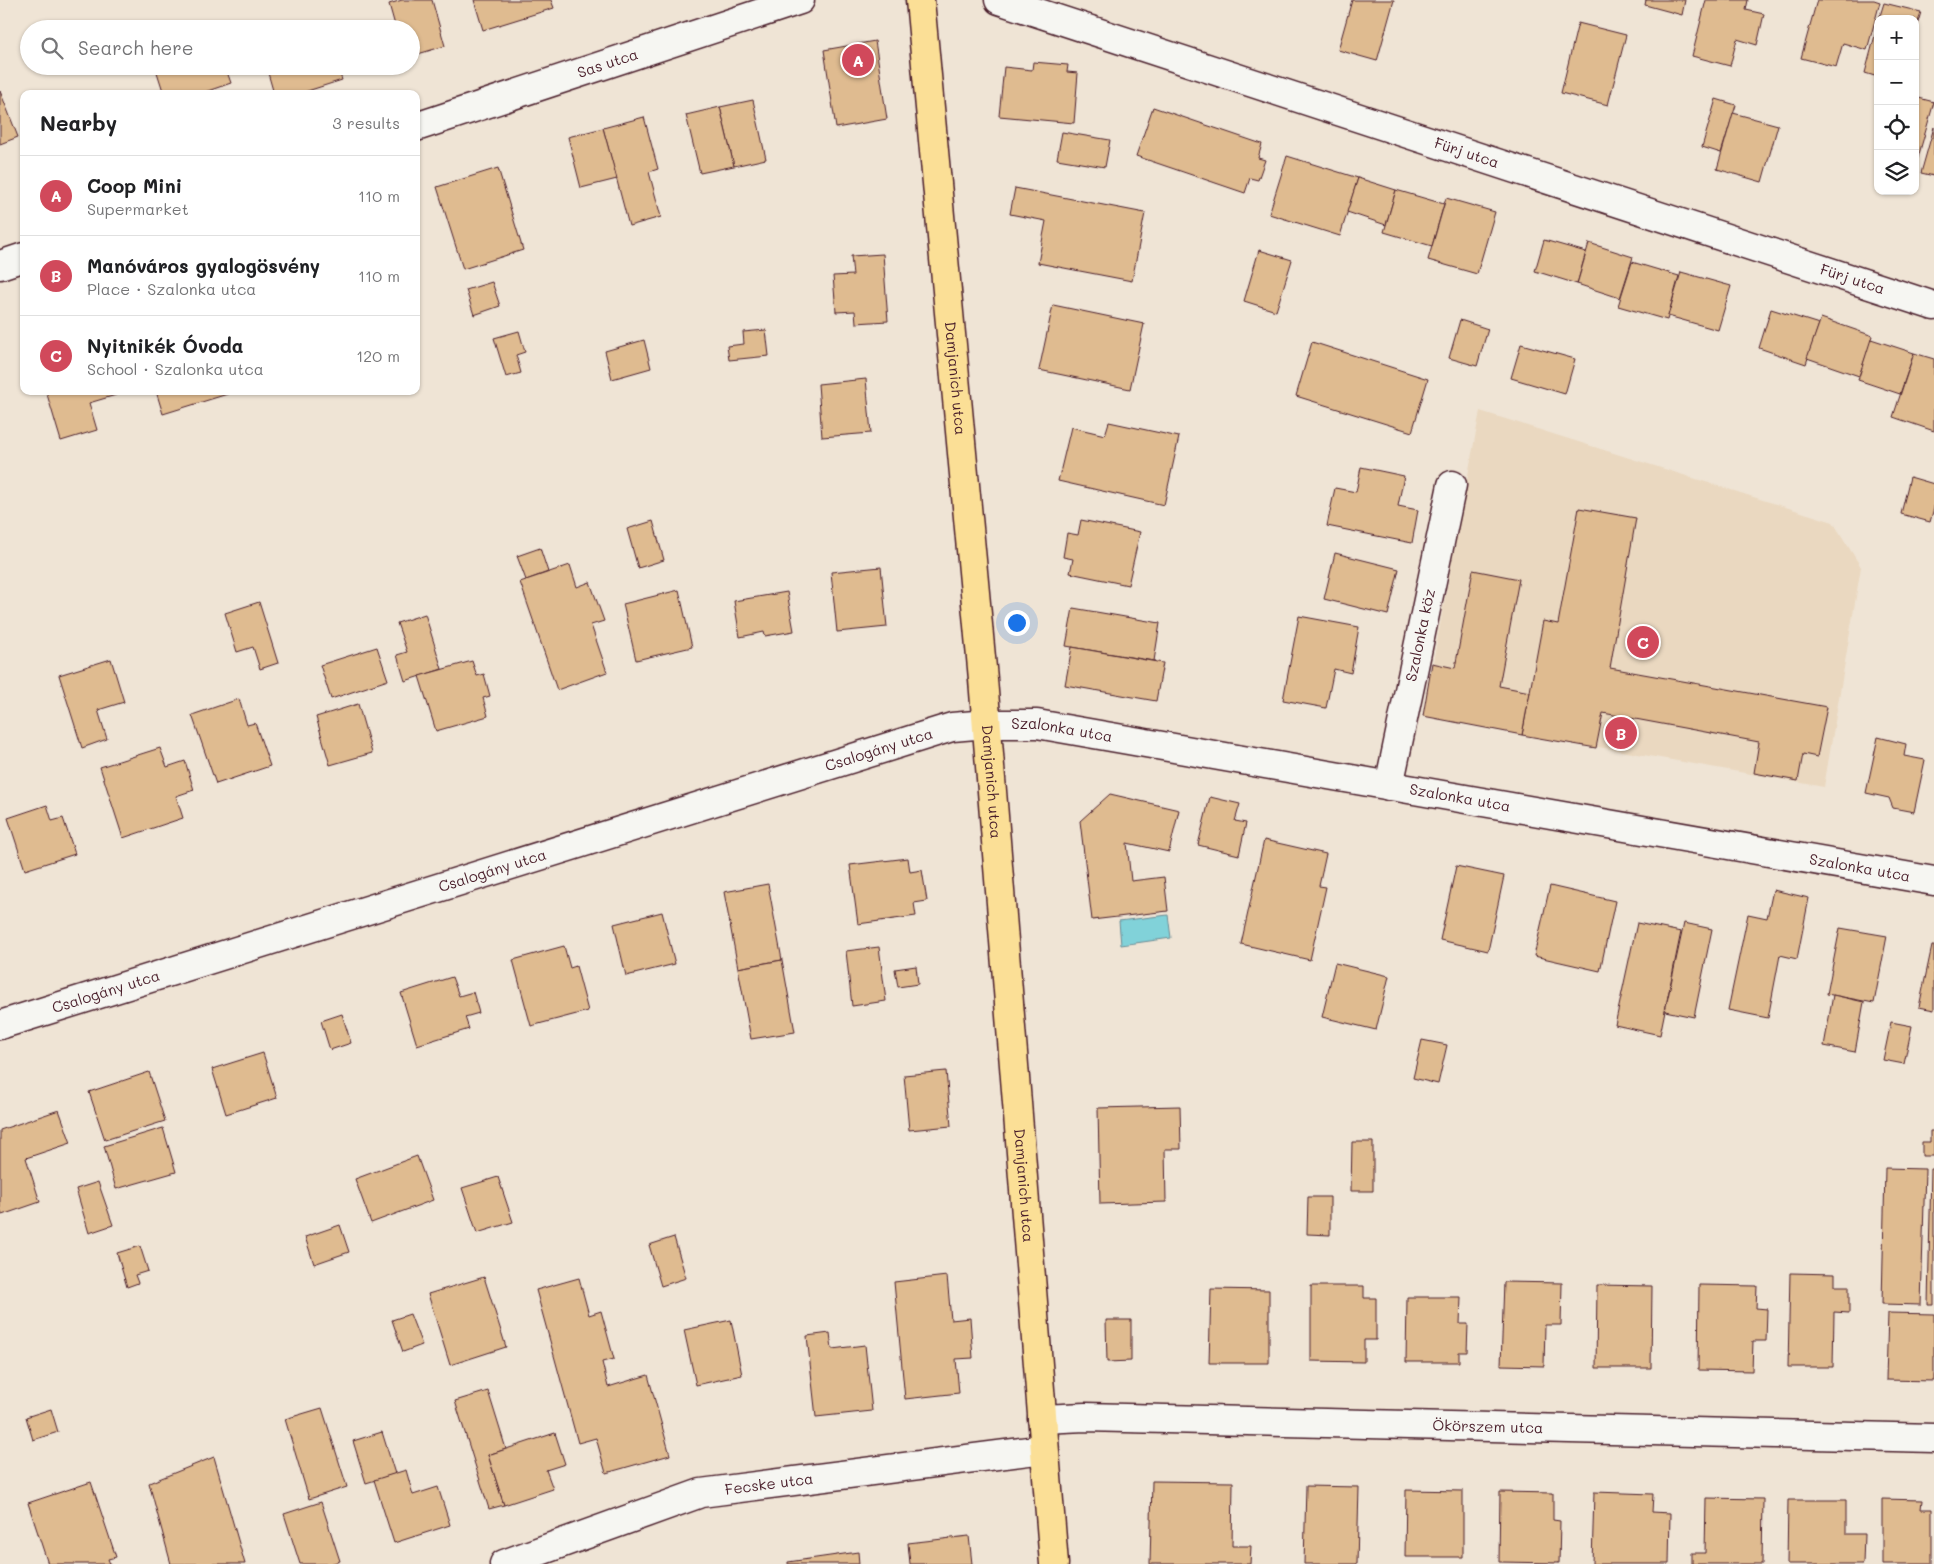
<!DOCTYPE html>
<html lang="en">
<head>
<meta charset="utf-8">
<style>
	:root { --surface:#fff; --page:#f2f2f2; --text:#202124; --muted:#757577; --line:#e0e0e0; --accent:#d1495b }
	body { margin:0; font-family:Mali,sans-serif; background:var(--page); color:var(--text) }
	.controls { position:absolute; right:15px; top:15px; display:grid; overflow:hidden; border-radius:10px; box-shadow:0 1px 4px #0004 }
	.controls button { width:45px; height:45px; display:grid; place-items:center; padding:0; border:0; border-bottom:1px solid var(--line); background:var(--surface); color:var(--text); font:25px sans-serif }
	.you { position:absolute; left:1016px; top:622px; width:18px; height:18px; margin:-12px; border:4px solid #fff; border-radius:50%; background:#1a73e8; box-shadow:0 0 0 8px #1a73e833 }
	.badge { display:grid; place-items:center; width:32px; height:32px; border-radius:50%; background:var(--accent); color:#fff; font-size:16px; font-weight:700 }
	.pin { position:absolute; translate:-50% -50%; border:2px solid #fff; box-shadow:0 1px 5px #0006 }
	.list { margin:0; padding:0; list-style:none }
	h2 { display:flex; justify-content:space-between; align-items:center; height:65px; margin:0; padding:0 20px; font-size:21px }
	h2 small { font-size:16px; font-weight:400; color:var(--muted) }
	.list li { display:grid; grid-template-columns:32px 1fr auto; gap:15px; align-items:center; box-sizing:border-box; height:80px; padding:0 20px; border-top:1px solid var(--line) }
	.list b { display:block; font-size:19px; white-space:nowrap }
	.list p { margin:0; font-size:16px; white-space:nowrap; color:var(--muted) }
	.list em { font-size:16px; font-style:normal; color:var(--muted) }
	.icon { flex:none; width:28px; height:28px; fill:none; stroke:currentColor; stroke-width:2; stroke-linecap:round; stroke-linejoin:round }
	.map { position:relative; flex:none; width:1934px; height:1564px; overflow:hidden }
	.search { position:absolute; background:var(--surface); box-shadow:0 1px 4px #0004; left:20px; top:20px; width:400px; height:55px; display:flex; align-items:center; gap:12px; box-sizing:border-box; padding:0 18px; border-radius:28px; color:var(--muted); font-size:19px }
	.panel { position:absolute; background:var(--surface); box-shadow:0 1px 4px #0004; left:20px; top:90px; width:400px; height:305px; border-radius:10px }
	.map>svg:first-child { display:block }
	.built { fill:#ead8c0 }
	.water { fill:#81d2d9; stroke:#6b8a93 }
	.building { fill:#dfbb90; stroke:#4a1f2b }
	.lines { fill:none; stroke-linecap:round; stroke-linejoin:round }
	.minor-casing { stroke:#4a1f2b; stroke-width:31 }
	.major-casing { stroke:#4a1f2b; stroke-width:31 }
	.minor { stroke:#f6f6f2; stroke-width:28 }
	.major { stroke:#fbdf96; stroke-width:28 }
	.labels { text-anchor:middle; stroke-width:4; stroke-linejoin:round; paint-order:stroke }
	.street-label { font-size:15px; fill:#4a1f2b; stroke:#f6f6f2 }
</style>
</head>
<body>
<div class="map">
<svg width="1934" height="1564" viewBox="0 0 1934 1564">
	<rect width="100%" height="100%" fill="#efe4d5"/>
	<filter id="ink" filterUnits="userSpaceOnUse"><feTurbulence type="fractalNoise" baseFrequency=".02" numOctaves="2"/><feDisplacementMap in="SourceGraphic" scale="10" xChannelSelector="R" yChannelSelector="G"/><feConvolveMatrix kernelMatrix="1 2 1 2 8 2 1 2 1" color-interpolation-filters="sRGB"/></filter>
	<g filter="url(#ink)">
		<polygon class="built" points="1480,411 1833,522 1861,567 1824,787 1423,716"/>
		<polygon class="water" points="1168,915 1171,938 1121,945 1119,921"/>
		<g class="building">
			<polygon points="402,0 432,0 445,46 411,56 411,29 396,29 389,4"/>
			<polygon points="474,0 551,0 554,8 483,30"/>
			<polygon points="1352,0 1394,0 1377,61 1338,50"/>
			<polygon points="1646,0 1685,0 1682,15 1645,5"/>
			<polygon points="1706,0 1748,0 1746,10 1764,14 1757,45 1737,39 1730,66 1692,56"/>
			<polygon points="1817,0 1874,0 1880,2 1867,50 1843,43 1836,67 1801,58"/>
			<polygon points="1884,3 1921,12 1915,33 1915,19 1879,19"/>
			<polygon points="1578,23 1626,35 1608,105 1561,93"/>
			<polygon points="1878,24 1878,77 1865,73"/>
			<polygon points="875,41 887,119 836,128 824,50"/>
			<polygon points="1033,62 1068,65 1067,72 1078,73 1074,123 999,116 1004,67 1032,70"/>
			<polygon points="155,66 225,66 231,83 199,94 164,94"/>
			<polygon points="266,66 337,66 342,80 298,94 274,94"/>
			<polygon points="0,91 18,137 0,144"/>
			<polygon points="1915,97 1934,102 1915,168"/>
			<polygon points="1716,99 1736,105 1721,153 1702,147"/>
			<polygon points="753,100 766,159 734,166 720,107"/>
			<polygon points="720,107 734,166 700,173 686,115"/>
			<polygon points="1153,107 1262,144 1258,158 1265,160 1258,180 1250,178 1245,193 1136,156"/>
			<polygon points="1733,113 1778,125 1762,182 1717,169"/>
			<polygon points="644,117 658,169 649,172 661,217 629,226 603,128"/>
			<polygon points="1934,127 1934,176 1921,173"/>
			<polygon points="603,128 617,179 581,188 568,137"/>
			<polygon points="1062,132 1110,140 1105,167 1057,159"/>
			<polygon points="1287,156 1358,178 1340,236 1269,214"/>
			<polygon points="498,168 523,250 463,269 437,187"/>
			<polygon points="1358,178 1396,190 1386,225 1347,212"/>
			<polygon points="1015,188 1145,213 1132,281 1038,263 1046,221 1010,214"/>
			<polygon points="1396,190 1444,204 1432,246 1384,232"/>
			<polygon points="1446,198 1495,212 1477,274 1428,260"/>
			<polygon points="1544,240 1586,252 1577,284 1535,271"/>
			<polygon points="1589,243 1633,257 1620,298 1577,284"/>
			<polygon points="1259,250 1292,260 1276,311 1244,301"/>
			<polygon points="883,254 888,321 856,323 855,311 836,312 833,276 853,275 851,256"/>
			<polygon points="1632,262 1679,276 1667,320 1618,306"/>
			<polygon points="1681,272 1731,286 1718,330 1668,316"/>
			<polygon points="492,282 500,306 474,315 466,290"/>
			<polygon points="1053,305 1144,324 1130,389 1039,370"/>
			<polygon points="1771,309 1819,324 1806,364 1759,348"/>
			<polygon points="1821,318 1873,336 1859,376 1807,358"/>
			<polygon points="1460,320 1488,329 1477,366 1449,358"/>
			<polygon points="766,330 769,356 729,360 727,346 744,344 743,332"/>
			<polygon points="519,331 525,352 516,355 521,373 506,377 494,338"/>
			<polygon points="1871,339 1914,353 1900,394 1858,380"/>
			<polygon points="644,340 651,368 612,379 605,351"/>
			<polygon points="1312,342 1428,379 1412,432 1296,396"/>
			<polygon points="1521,344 1575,359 1565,394 1511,378"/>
			<polygon points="1914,353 1934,359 1934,431 1893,417"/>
			<polygon points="866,379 871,433 822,437 818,384"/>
			<polygon points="46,391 115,391 116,395 89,403 97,430 61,441"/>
			<polygon points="156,391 233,391 234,392 163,414"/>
			<polygon points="1109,422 1179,437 1164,505 1058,481 1071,427 1105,435"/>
			<polygon points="1361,467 1404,476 1398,506 1418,510 1412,543 1327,526 1335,488 1356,492"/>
			<polygon points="1910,477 1934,484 1934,508 1930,522 1901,514"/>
			<polygon points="1579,508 1636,518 1610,668 1827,707 1817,757 1803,754 1798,781 1754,773 1759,742 1603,713 1596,748 1522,735 1543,621 1558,624"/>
			<polygon points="1081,520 1140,532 1128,585 1070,573 1073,559 1063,557 1067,533 1078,535"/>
			<polygon points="653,521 664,560 638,568 627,529"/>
			<polygon points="540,548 548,572 526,580 517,556"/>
			<polygon points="1335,553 1399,569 1388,615 1324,599"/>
			<polygon points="570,565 577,587 590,582 604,621 591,625 607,672 557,690 520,582"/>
			<polygon points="881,567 887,627 837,632 831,572"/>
			<polygon points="1473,570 1519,579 1499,686 1530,692 1522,735 1423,716 1432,663 1455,668"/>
			<polygon points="679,590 692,647 636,660 623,604"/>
			<polygon points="787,592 794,631 765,636 764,632 740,637 734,601"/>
			<polygon points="259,602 278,663 260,669 253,647 237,652 225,613"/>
			<polygon points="1073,608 1160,623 1154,661 1066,646"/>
			<polygon points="425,614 442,669 405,681 397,655 407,652 397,623"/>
			<polygon points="1299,616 1359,627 1351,673 1334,669 1326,708 1283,700"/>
			<polygon points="377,647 388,680 331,699 320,665"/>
			<polygon points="1072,647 1163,663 1156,701 1065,685"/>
			<polygon points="111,659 124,702 98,710 107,739 82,748 59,675"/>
			<polygon points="472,661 477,676 484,674 490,696 483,698 488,716 436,731 419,676"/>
			<polygon points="239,699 247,725 255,723 270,766 216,784 192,715"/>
			<polygon points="358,704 372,753 330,765 316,717"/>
			<polygon points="1878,737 1906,744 1904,756 1925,760 1914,812 1893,808 1889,798 1866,793"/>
			<polygon points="160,748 167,767 185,761 194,790 176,796 183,818 123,838 100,767"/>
			<polygon points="1110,794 1179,810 1169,852 1127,843 1131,881 1164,877 1168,911 1092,920 1080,821"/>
			<polygon points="1210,797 1240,804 1235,821 1246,823 1239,855 1198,845"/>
			<polygon points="47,805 52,821 63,818 75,854 25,870 8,818"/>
			<polygon points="1264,840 1326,854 1319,886 1326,887 1310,960 1241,944"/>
			<polygon points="908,858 910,872 922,870 927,901 914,903 916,916 858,924 850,865"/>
			<polygon points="1456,866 1504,876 1488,951 1440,940"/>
			<polygon points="768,884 782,960 738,968 724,892"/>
			<polygon points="1550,886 1615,901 1600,971 1534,956"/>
			<polygon points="1773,890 1809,898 1797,959 1780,955 1768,1018 1728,1010 1748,914 1767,918"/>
			<polygon points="662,912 675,964 626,976 614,924"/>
			<polygon points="1637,923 1681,932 1660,1035 1615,1025"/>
			<polygon points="1684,923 1712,929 1694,1017 1665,1011"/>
			<polygon points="1840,928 1887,936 1874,1003 1827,994"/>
			<polygon points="564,946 570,968 576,966 588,1011 531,1026 513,960"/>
			<polygon points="1932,946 1934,946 1934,1010 1919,1007"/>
			<polygon points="879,947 886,1001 852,1006 846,951"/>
			<polygon points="782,960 795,1032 751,1039 738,968"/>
			<polygon points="1335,963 1389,976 1376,1030 1322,1017"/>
			<polygon points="916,966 918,984 898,987 895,969"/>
			<polygon points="452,977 459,996 473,992 479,1013 465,1017 469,1029 417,1045 401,993"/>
			<polygon points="1833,995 1864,1002 1855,1052 1824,1046"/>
			<polygon points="342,1014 351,1043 330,1050 321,1021"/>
			<polygon points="1891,1022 1912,1026 1904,1064 1883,1060"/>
			<polygon points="1422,1040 1447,1045 1438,1084 1413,1078"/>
			<polygon points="263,1053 277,1098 226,1114 212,1069"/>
			<polygon points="946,1071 951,1126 909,1130 904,1075"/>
			<polygon points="149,1072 165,1121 105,1140 89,1092"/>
			<polygon points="1180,1106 1181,1149 1165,1149 1166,1202 1100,1204 1098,1108"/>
			<polygon points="59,1110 71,1143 26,1158 40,1202 2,1215 0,1208 0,1130"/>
			<polygon points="163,1128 176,1172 116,1189 104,1146"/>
			<polygon points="1930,1131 1934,1131 1934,1156 1922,1156 1922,1142 1930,1142"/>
			<polygon points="1352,1142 1373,1142 1373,1191 1351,1191"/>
			<polygon points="417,1156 433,1200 371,1223 355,1179"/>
			<polygon points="1885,1168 1925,1169 1921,1305 1882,1304"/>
			<polygon points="1931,1169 1934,1169 1934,1305 1928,1305"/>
			<polygon points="498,1177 513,1222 477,1233 462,1188"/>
			<polygon points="98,1182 113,1225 89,1233 76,1189"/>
			<polygon points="1308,1197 1330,1197 1330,1235 1307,1234"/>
			<polygon points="340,1225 349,1252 314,1264 305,1237"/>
			<polygon points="674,1237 686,1278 661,1286 649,1245"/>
			<polygon points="140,1246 148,1271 135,1275 138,1283 127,1287 117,1253"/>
			<polygon points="1790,1273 1835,1274 1835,1286 1849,1286 1849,1313 1834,1312 1833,1367 1788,1367"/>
			<polygon points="947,1276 951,1320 970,1318 973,1358 956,1359 959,1393 905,1399 894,1282"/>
			<polygon points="484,1277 506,1347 450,1365 428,1294"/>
			<polygon points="579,1278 589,1315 601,1311 614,1359 602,1362 608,1387 648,1375 670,1455 606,1473 596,1438 578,1443 536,1290"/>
			<polygon points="1504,1282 1562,1283 1561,1325 1545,1325 1544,1366 1501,1365"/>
			<polygon points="1597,1285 1652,1286 1651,1368 1596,1368"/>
			<polygon points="1699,1285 1757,1286 1756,1308 1767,1309 1766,1341 1753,1341 1752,1371 1698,1370"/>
			<polygon points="1311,1286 1364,1286 1364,1298 1376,1298 1376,1340 1364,1340 1364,1362 1311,1361"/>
			<polygon points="1211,1289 1269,1290 1269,1363 1209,1363"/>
			<polygon points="1407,1297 1461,1297 1460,1324 1468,1324 1467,1352 1459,1352 1459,1362 1406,1362"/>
			<polygon points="1888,1313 1934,1314 1934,1381 1886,1380"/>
			<polygon points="410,1314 422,1345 403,1352 392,1320"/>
			<polygon points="731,1320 742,1375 696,1385 684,1330"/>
			<polygon points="1106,1320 1131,1320 1131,1361 1107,1362"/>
			<polygon points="830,1333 832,1349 865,1345 872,1411 816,1417 807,1336"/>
			<polygon points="488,1391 506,1449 488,1455 504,1505 489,1509 455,1401"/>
			<polygon points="322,1408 347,1487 309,1499 285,1419"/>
			<polygon points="51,1409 58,1432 33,1440 26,1417"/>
			<polygon points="382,1432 395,1474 366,1483 353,1441"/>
			<polygon points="555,1433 565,1464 546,1470 553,1489 504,1505 488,1455"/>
			<polygon points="214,1457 245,1564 171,1564 149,1483"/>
			<polygon points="406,1470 413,1495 438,1487 450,1525 394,1543 374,1480"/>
			<polygon points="1152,1481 1233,1482 1232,1546 1251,1546 1250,1564 1150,1564"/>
			<polygon points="91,1482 116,1557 108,1559 110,1564 48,1564 28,1503"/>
			<polygon points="1306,1486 1359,1487 1357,1564 1304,1564"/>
			<polygon points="1406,1490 1463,1491 1463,1557 1405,1557"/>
			<polygon points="1500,1492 1553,1493 1553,1520 1560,1521 1559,1563 1499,1562"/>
			<polygon points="1594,1492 1653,1494 1652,1512 1670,1513 1669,1564 1592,1564"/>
			<polygon points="1706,1498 1763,1499 1762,1564 1692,1564 1692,1553 1705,1553"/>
			<polygon points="1882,1499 1922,1500 1921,1509 1932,1509 1932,1564 1882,1564"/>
			<polygon points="1788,1500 1846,1500 1846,1534 1864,1534 1863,1564 1787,1564"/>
			<polygon points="321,1502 340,1561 330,1564 300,1564 284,1514"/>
			<polygon points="969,1536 972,1564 910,1564 908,1543"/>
			<polygon points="858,1552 859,1564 788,1564 788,1562"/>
		</g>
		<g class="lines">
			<g class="minor-casing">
				<g id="minor">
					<path id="s1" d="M999,0L1934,306"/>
					<path id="s2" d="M416,127L800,0"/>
					<polyline points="0,265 24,257"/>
					<path id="s3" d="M1389,786L1452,485"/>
					<path id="s4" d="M0,1025L952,727L987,724H1037L1934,881"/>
					<path id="s5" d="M1042,1419L1085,1417L1934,1438"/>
					<path id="s6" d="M504,1564L701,1493L1044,1449"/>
				</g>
			</g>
			<g class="major-casing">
				<g id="major">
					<path id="s7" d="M920,0L983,679L1054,1564"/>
				</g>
			</g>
			<use href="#minor" class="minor"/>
			<use href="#major" class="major"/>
		</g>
	</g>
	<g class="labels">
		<g class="street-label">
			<text dy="5" stroke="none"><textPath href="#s2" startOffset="202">Sas utca</textPath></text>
			<text dy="5" stroke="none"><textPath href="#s1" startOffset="492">Fürj utca</textPath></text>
			<text dy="5" stroke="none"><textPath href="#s1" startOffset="898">Fürj utca</textPath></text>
			<text dy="5" stroke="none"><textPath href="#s7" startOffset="380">Damjanich utca</textPath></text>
			<text dy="5" stroke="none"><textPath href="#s3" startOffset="154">Szalonka köz</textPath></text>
			<text dy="5" stroke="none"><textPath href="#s4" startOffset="1108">Szalonka utca</textPath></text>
			<text dy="5" stroke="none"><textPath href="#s4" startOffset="921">Csalogány utca</textPath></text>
			<text dy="5" stroke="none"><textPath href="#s7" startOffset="785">Damjanich utca</textPath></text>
			<text dy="5" stroke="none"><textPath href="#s4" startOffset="1512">Szalonka utca</textPath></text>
			<text dy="5" stroke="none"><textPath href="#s4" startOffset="1918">Szalonka utca</textPath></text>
			<text dy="5" stroke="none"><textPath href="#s4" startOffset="516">Csalogány utca</textPath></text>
			<text dy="5" stroke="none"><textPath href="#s4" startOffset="111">Csalogány utca</textPath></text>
			<text dy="5" stroke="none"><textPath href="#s7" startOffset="1190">Damjanich utca</textPath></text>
			<text dy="5" stroke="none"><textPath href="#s5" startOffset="446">Ökörszem utca</textPath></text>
			<text dy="5" stroke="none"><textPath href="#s6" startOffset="278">Fecske utca</textPath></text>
		</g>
	</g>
</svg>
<div class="controls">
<button>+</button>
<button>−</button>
<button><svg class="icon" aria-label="locate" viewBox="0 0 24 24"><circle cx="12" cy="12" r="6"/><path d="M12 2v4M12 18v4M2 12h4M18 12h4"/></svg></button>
<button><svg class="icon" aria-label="layers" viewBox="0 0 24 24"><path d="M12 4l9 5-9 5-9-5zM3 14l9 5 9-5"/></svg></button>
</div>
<div class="you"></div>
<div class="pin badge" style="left:858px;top:60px">A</div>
<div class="pin badge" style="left:1621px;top:733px">B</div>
<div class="pin badge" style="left:1643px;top:642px">C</div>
<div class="search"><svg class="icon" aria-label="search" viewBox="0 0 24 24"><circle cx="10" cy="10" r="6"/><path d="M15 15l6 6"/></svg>Search here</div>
<section class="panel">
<h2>Nearby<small>3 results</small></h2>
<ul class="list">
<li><span class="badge">A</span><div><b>Coop Mini</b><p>Supermarket</p></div><em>110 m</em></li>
<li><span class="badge">B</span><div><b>Manóváros gyalogösvény</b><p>Place · Szalonka utca</p></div><em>110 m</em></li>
<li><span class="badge">C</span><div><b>Nyitnikék Óvoda</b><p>School · Szalonka utca</p></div><em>120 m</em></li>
</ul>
</section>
</div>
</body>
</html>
